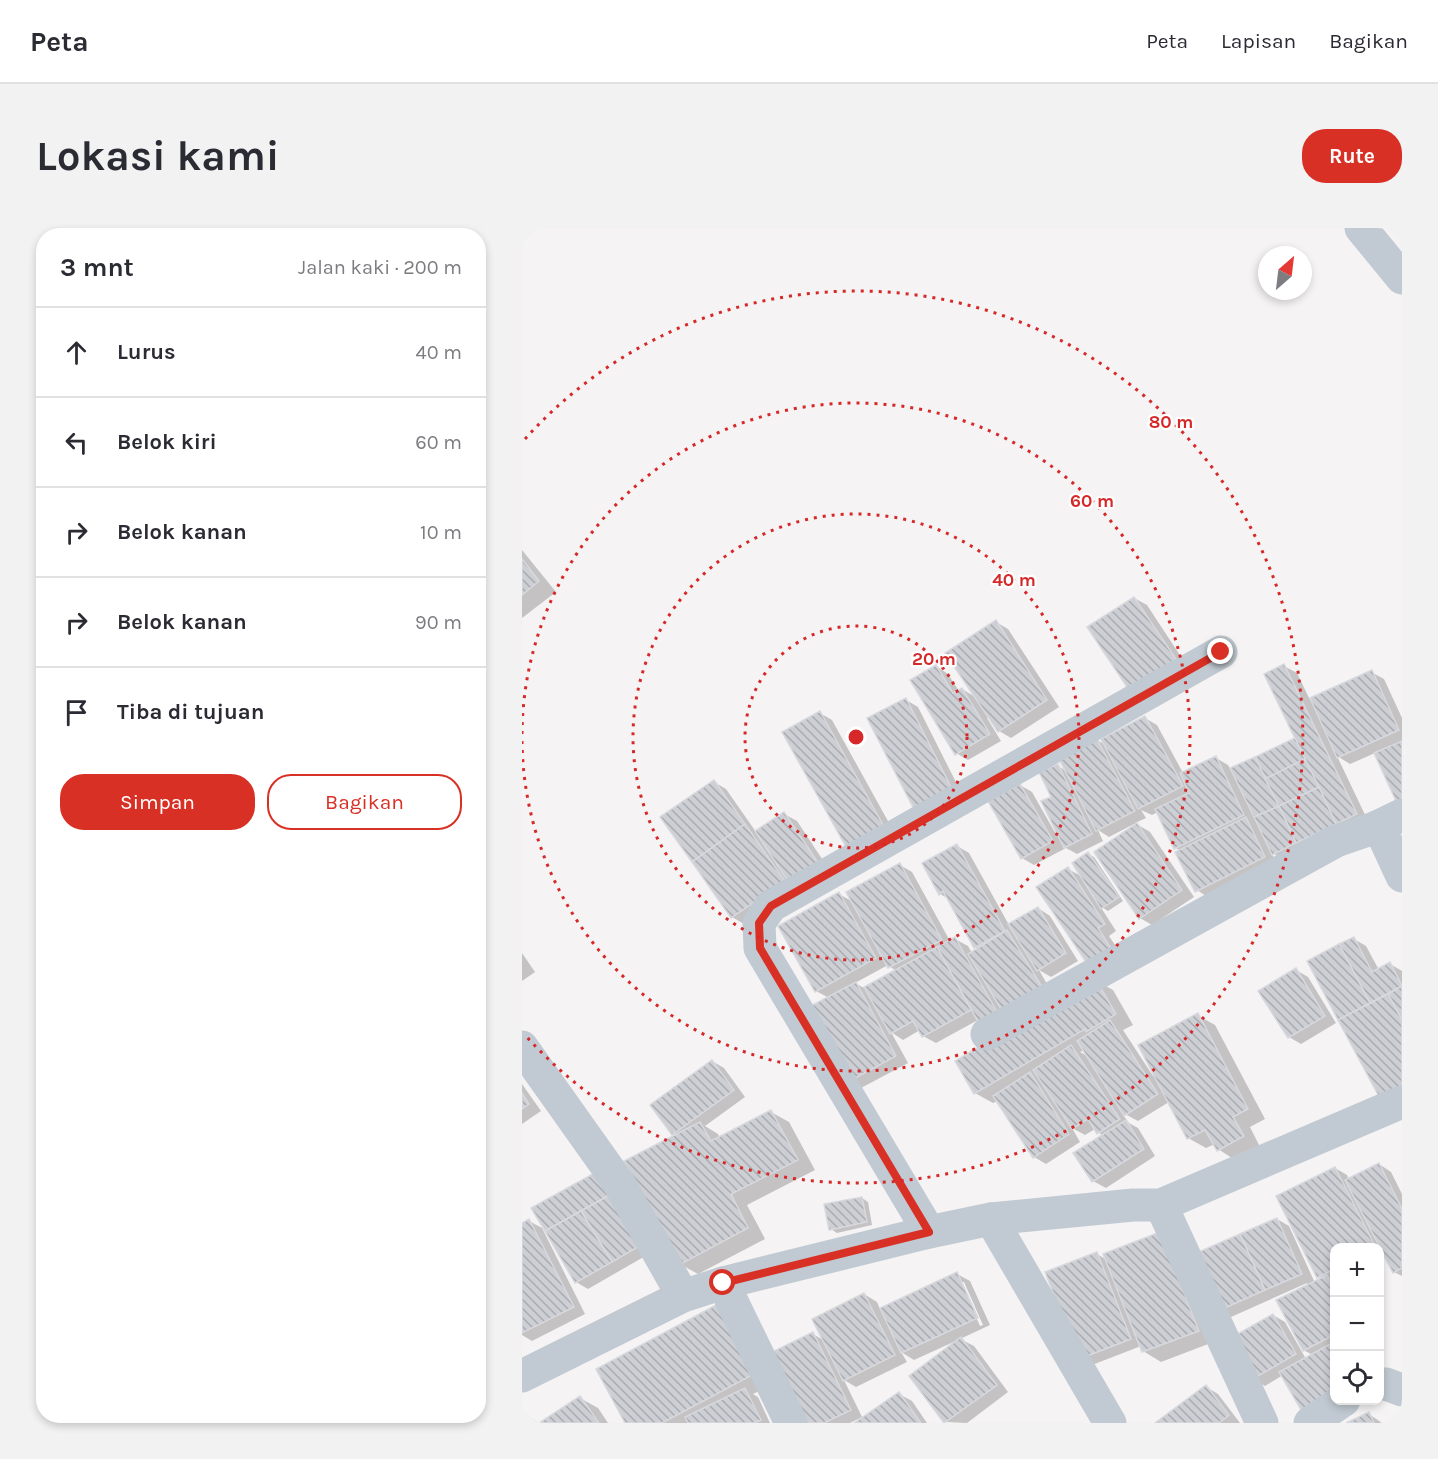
<!DOCTYPE html>
<html lang="id">
<head>
<meta charset="utf-8">
<style>
	:root { --surface:#fff; --page:#f2f2f3; --text:#2b2b33; --muted:#7c7c81; --line:#e1e1e2; --accent:#d93025 }
	body { margin:0; font-family:Karla,sans-serif; background:var(--page); color:var(--text) }
	.controls { position:absolute; right:18px; bottom:18px; display:grid; overflow:hidden; border-radius:12px; box-shadow:0 3px 9px #0003 }
	.controls button { width:54px; height:54px; display:grid; place-items:center; padding:0; border:0; border-bottom:2px solid var(--line); background:var(--surface); color:var(--text); font:30px sans-serif }
	.compass { position:absolute; left:736px; top:18px; width:54px; height:54px; border-radius:50%; background:var(--surface); box-shadow:0 3px 9px #0003; rotate:28deg }
	.stop { position:absolute; width:18px; height:18px; margin:-14px; border:4px solid #d93025; border-radius:50%; background:#fff }
	.stop.end { background:#d93025; border-color:#fff; box-shadow:0 2px 6px #0008 }
	.list { margin:0; padding:0; list-style:none }
	h2 { display:flex; justify-content:space-between; align-items:center; height:78px; margin:0; padding:0 24px; font-size:26px }
	h2 small { font-size:20px; font-weight:400; color:var(--muted) }
	.list li { display:grid; grid-template-columns:39px 1fr auto; gap:18px; align-items:center; box-sizing:border-box; height:90px; padding:0 24px; border-top:2px solid var(--line) }
	.list b { display:block; font-size:22px; white-space:nowrap }
	.list em { font-size:20px; font-style:normal; color:var(--muted) }
	.actions { display:flex; gap:12px; padding:18px 24px }
	.actions a { flex:1; padding:14px 0; border:2px solid var(--accent); border-radius:24px; text-align:center; font-size:21px; color:var(--accent) }
	.actions .main { background:var(--accent); color:#fff }
	.icon { flex:none; width:33px; height:33px; fill:none; stroke:currentColor; stroke-width:2; stroke-linecap:round; stroke-linejoin:round }
	.map { position:relative; flex:none; width:880px; height:1195px; overflow:hidden; border-radius:24px }
	header { display:flex; align-items:center; gap:36px; box-sizing:border-box; height:84px; padding:0 30px; background:var(--surface); border-bottom:2px solid var(--line) }
	header strong { font-size:28px }
	nav { display:flex; gap:33px; margin-inline-start:auto; font-size:21px }
	.intro { display:flex; align-items:center; justify-content:space-between; box-sizing:border-box; height:144px; padding:0 36px }
	h1 { margin:0; font-size:42px }
	.button { padding:15px 27px; border-radius:24px; background:var(--accent); color:#fff; font-size:21px; font-weight:700 }
	main { display:flex; gap:36px; padding:0 36px }
	aside { flex:1; background:var(--surface); border-radius:24px; box-shadow:0 3px 9px #0003 }
	.map>svg:first-child { display:block }
	.shadow { fill:#0003; fill-rule:evenodd }
	.building { fill:url(#building-back-hatch); stroke:#d7d9de; stroke-width:1.5 }
	.lines { fill:none; stroke-linecap:round; stroke-linejoin:round }
	.minor { stroke:#c1cad2; stroke-width:33 }
	.route { stroke:#d93025; stroke-width:8 }
	.ring { fill:none; stroke:#d62828; stroke-width:3; stroke-dasharray:3 6 }
	.centre { fill:#d62828; stroke:#fff; stroke-width:3 }
	.ring-label { font-size:18px; text-anchor:middle; font-weight:bold; fill:#d62828; stroke:#fff; stroke-width:4.5; stroke-linejoin:round; paint-order:stroke }
</style>
</head>
<body>
<header>
<strong>Peta</strong>
<nav><a>Peta</a><a>Lapisan</a><a>Bagikan</a></nav>
</header>
<div class="intro"><h1>Lokasi kami</h1><a class="button">Rute</a></div>
<main>
<aside>
<h2>3 mnt<small>Jalan kaki · 200 m</small></h2>
<ul class="list">
<li><svg class="icon" aria-label="ahead" viewBox="0 0 24 24"><path d="M12 20V5M6 11l6-6 6 6"/></svg><div><b>Lurus</b></div><em>40 m</em></li>
<li><svg class="icon" aria-label="left" viewBox="0 0 24 24"><path d="M17 20v-9H6M10 6l-5 5 5 5"/></svg><div><b>Belok kiri</b></div><em>60 m</em></li>
<li><svg class="icon" aria-label="right" viewBox="0 0 24 24"><path d="M7 20v-9h11M14 6l5 5-5 5"/></svg><div><b>Belok kanan</b></div><em>10 m</em></li>
<li><svg class="icon" aria-label="right" viewBox="0 0 24 24"><path d="M7 20v-9h11M14 6l5 5-5 5"/></svg><div><b>Belok kanan</b></div><em>90 m</em></li>
<li><svg class="icon" aria-label="arrive" viewBox="0 0 24 24"><path d="M6 21V4h12l-3 4 3 4H6"/></svg><div><b>Tiba di tujuan</b></div></li>
</ul>
<div class="actions"><a class="main">Simpan</a><a>Bagikan</a></div>
</aside>
<div class="map">
<svg width="880" height="1195" viewBox="0 0 880 1195">
	<defs>
		<pattern id="building-back-hatch" width="6" height="6" patternUnits="userSpaceOnUse" patternTransform="scale(1.5)"><rect width="6" height="6" fill="#cdcfd5"/><path d="M-1 5l2 2M0 0l6 6M5-1l2 2" fill="none" stroke="#a8abb0"/></pattern>
	</defs>
	<rect width="100%" height="100%" fill="#f5f3f3"/>
	<g class="shadow">
		<polygon points="0,322 34,364 0,390"/>
		<polygon points="612,370 625,377 665,438 620,468"/>
		<polygon points="474,394 486,401 537,479 489,510 477,503 467,488 465,490 479,513 446,532 434,525 414,438 426,446 437,463 440,461 455,470"/>
		<polygon points="762,438 775,445 788,472 849,444 862,451 880,490 880,582 853,525 828,536 815,528 846,593 757,629 749,624 755,636 687,670 675,662 658,623 653,619 636,584 630,587 619,582 624,590 613,595 628,604 672,669 630,697 618,690 612,596 587,609 576,602 581,613 555,626 544,620 512,637 500,630 498,557 510,564 535,608 537,607 531,569 536,538 544,543 575,512 584,517 623,490 635,497 661,545 694,530 706,537 709,542 773,511 776,513"/>
		<polygon points="384,472 396,479 443,572 407,591"/>
		<polygon points="298,485 310,492 377,613 341,632"/>
		<polygon points="192,554 204,561 234,604 262,586 275,593 308,643 222,696 210,689 140,590"/>
		<path d="M435,618L447,625L487,697L516,680L528,688L556,733L529,749L517,742L533,770L573,752L591,762L611,797L601,802L631,848L675,787L693,797L743,891L728,899L738,919L713,932L696,921L693,916L684,920L666,910L647,874L616,893L599,884L607,895L616,900L633,928L584,960L571,953L553,925L581,908L573,901L563,907L550,900L558,914L524,936L512,929L476,873L471,875L453,865L476,809L456,792L414,815L401,808L398,802L381,812L369,804L386,835L339,860L327,852L307,770L294,763L317,666L331,674L378,637L390,644L428,713L433,711L446,718L450,725L457,721L453,719L427,671L418,666ZM366,737L374,743L342,760L333,755ZM562,822L567,829L558,824Z"/>
		<polygon points="566,626 572,629 601,673 586,683 578,678 594,703 587,708 605,735 584,749 546,641 561,649"/>
		<polygon points="832,711 844,718 857,742 868,736 880,743 880,879 863,875 787,734"/>
		<polygon points="0,725 13,744 0,753"/>
		<polygon points="774,742 786,749 814,795 779,816 767,809"/>
		<polygon points="190,833 202,840 223,869 183,898 196,906 198,910 249,884 267,894 293,942 225,977 243,1011 176,1046 158,1036 154,908 151,906"/>
		<polygon points="0,856 19,883 0,896"/>
		<polygon points="857,936 869,944 880,966 880,1048 872,1044 864,1028 858,1032 858,1020 812,1020 812,1172 761,1147 743,1158 730,1151 751,1087 763,1094 784,1131 791,1127 781,1122 785,1055 709,1089 697,1082 755,991 767,998 793,1055 800,1051 796,1049 813,940 825,947 827,952"/>
		<polygon points="78,943 132,1023 66,1061 54,1054 11,980"/>
		<polygon points="340,970 346,974 350,997 315,1005 309,1001"/>
		<polygon points="7,993 20,1000 63,1086 10,1113 0,1107 0,997"/>
		<polygon points="638,1006 694,1113 639,1134 621,1123 619,1118 570,1137 558,1130 575,1026 585,1032"/>
		<path d="M435,1046L448,1053L468,1097L438,1111L452,1118L486,1164L445,1195L424,1194L389,1148L436,1112L392,1132L379,1124L385,1134L334,1159L322,1152L340,1189L328,1195H280L291,1106L303,1113L342,1066L355,1074L358,1081ZM438,1054H442L461,1097L458,1098Z"/>
		<polygon points="196,1078 251,1156 231,1166 236,1169 248,1195 104,1195"/>
		<polygon points="684,1159 696,1166 718,1195 635,1195"/>
		<polygon points="377,1166 390,1173 405,1195 335,1195"/>
		<polygon points="58,1170 76,1180 86,1195 20,1195"/>
		<polygon points="2,1186 14,1193 16,1195 0,1195 0,1187"/>
		<polygon points="847,1186 860,1195 828,1195"/>
	</g>
	<g class="building">
		<polygon points="0,331 17,353 0,367"/>
		<polygon points="612,369 654,431 607,462 565,399"/>
		<polygon points="474,392 525,472 476,504 423,425"/>
		<polygon points="762,436 835,586 814,596 742,446"/>
		<polygon points="414,437 431,465 440,460 468,506 433,527 388,452"/>
		<polygon points="850,442 877,502 815,530 788,470"/>
		<polygon points="384,470 432,565 394,585 345,490"/>
		<polygon points="298,483 366,606 328,626 260,504"/>
		<polygon points="623,488 661,558 616,581 579,511"/>
		<polygon points="773,510 783,531 743,551 733,529"/>
		<polygon points="575,511 613,583 574,603 537,531"/>
		<polygon points="880,513 880,583 879,584 852,525"/>
		<polygon points="694,528 722,587 652,621 633,581 667,565 658,545"/>
		<polygon points="733,529 757,578 732,589 708,540"/>
		<polygon points="783,531 797,559 757,578 743,551"/>
		<polygon points="536,536 570,606 542,620 519,573 529,569 517,544"/>
		<polygon points="192,552 223,596 170,634 138,589"/>
		<polygon points="498,556 531,613 499,631 466,573"/>
		<polygon points="797,559 814,596 774,615 757,578"/>
		<polygon points="757,578 774,615 750,627 732,589"/>
		<polygon points="262,584 297,636 267,655 233,603"/>
		<polygon points="724,589 743,629 673,664 653,624"/>
		<polygon points="615,595 660,662 617,691 572,624"/>
		<polygon points="223,596 263,653 209,690 170,634"/>
		<polygon points="435,616 483,703 452,720 421,663 417,667 400,635"/>
		<polygon points="566,624 597,669 579,681 550,635"/>
		<polygon points="378,635 420,712 366,740 324,664"/>
		<polygon points="546,639 583,696 576,700 594,728 570,743 514,659"/>
		<polygon points="317,664 354,730 293,764 256,698"/>
		<polygon points="516,679 544,725 515,743 486,696"/>
		<polygon points="485,702 522,762 482,786 446,726"/>
		<polygon points="433,709 479,791 460,801 415,719"/>
		<polygon points="832,709 850,744 868,734 880,758 848,775 817,716"/>
		<polygon points="817,716 848,775 816,792 785,733"/>
		<polygon points="415,719 449,782 400,809 391,793 368,806 342,759"/>
		<polygon points="774,740 803,788 766,810 736,763"/>
		<polygon points="573,750 594,786 564,804 563,801 452,866 433,833"/>
		<polygon points="334,754 374,828 326,854 285,780"/>
		<polygon points="880,758 880,792 866,766"/>
		<polygon points="866,766 880,792 880,866 861,876 816,792"/>
		<polygon points="676,785 726,881 711,889 722,908 695,923 683,902 665,911 616,817"/>
		<polygon points="588,792 636,866 602,888 555,813"/>
		<polygon points="549,817 598,891 575,906 566,891 550,901 511,842"/>
		<polygon points="190,832 212,862 150,907 128,877"/>
		<polygon points="508,844 547,906 511,930 471,868"/>
		<polygon points="0,865 7,876 0,881"/>
		<polygon points="249,882 276,932 209,966 226,1000 157,1037 102,933 178,894 189,913"/>
		<polygon points="604,892 622,921 570,954 551,925"/>
		<polygon points="857,935 880,981 880,1040 871,1045 823,952"/>
		<polygon points="813,939 854,1020 812,1020 812,1041 795,1050 754,968"/>
		<polygon points="78,942 91,965 23,1003 9,980"/>
		<polygon points="91,965 121,1016 90,1034 59,983"/>
		<polygon points="340,969 345,994 307,1002 302,976"/>
		<polygon points="59,983 90,1034 53,1055 23,1003"/>
		<polygon points="755,990 780,1046 743,1062 718,1006"/>
		<polygon points="7,991 52,1079 0,1105 0,995"/>
		<polygon points="638,1004 677,1103 620,1124 581,1026"/>
		<polygon points="718,1006 743,1062 696,1083 670,1027"/>
		<polygon points="575,1024 609,1111 557,1131 523,1044"/>
		<polygon points="435,1044 456,1090 379,1125 358,1080"/>
		<polygon points="805,1047 812,1062 812,1107 781,1123 754,1072"/>
		<polygon points="342,1065 373,1127 321,1153 290,1091"/>
		<polygon points="196,1076 234,1145 140,1195 103,1195 74,1141"/>
		<polygon points="751,1086 774,1126 729,1152 705,1112"/>
		<polygon points="291,1104 329,1182 302,1195 278,1195 244,1127"/>
		<polygon points="439,1109 475,1157 422,1195 387,1148"/>
		<polygon points="812,1114 812,1170 782,1187 757,1144"/>
		<polygon points="684,1157 707,1187 697,1195 633,1195"/>
		<polygon points="223,1160 239,1192 232,1195 166,1195 163,1189"/>
		<polygon points="377,1164 399,1195 332,1195"/>
		<polygon points="58,1168 77,1195 17,1195"/>
		<polygon points="2,1184 9,1195 0,1195 0,1185"/>
		<polygon points="847,1184 852,1195 824,1195"/>
	</g>
	<g class="lines">
		<g class="minor">
			<polyline points="839,0 880,50"/>
			<polyline points="855,599 880,587"/>
			<polyline points="465,806 814,613 855,599 862,609 880,648"/>
			<polyline points="0,819 98,957 161,1068"/>
			<polyline points="639,977 740,1195"/>
			<polyline points="469,991 588,1195"/>
			<polyline points="407,1004 238,720 237,695 249,678 699,424"/>
			<polyline points="201,1055 269,1195"/>
			<polyline points="0,1148 161,1068 201,1055 407,1004 469,991 611,977 639,977 880,874"/>
			<polyline points="858,1156 864,1156 880,1162"/>
			<polyline points="788,1195 822,1172"/>
		</g>
	</g>
	<g class="lines">
		<polyline class="route" points="201,1055 407,1004 238,720 237,695 249,678 699,424"/>
	</g>
	<g class="ring">
		<circle cx="334" cy="509" r="111"/>
		<circle cx="334" cy="509" r="223"/>
		<path d="M0 506A334 334 0 1 1 0 512"/>
		<path d="M3 211A446 446 0 1 1 3 807"/>
	</g>
	<circle cx="334" cy="509" r="9" class="centre"/>
	<g class="ring-label">
		<text x="649" y="200">80 m</text>
		<text x="570" y="279">60 m</text>
		<text x="492" y="358">40 m</text>
		<text x="412" y="437">20 m</text>
	</g>
</svg>
<div class="controls">
<button>+</button>
<button>−</button>
<button><svg class="icon" aria-label="locate" viewBox="0 0 24 24"><circle cx="12" cy="12" r="6"/><path d="M12 2v4M12 18v4M2 12h4M18 12h4"/></svg></button>
</div>
<svg class="compass" viewBox="-18 -18 36 36"><path d="M0-13l5 13h-10z" fill="#e53935"/><path d="M0 13l5-13h-10z" fill="#7c7c81"/></svg>
<div class="stop" style="left:201px;top:1055px"></div>
<div class="stop end" style="left:699px;top:424px"></div>
</div>
</main>
</body>
</html>
